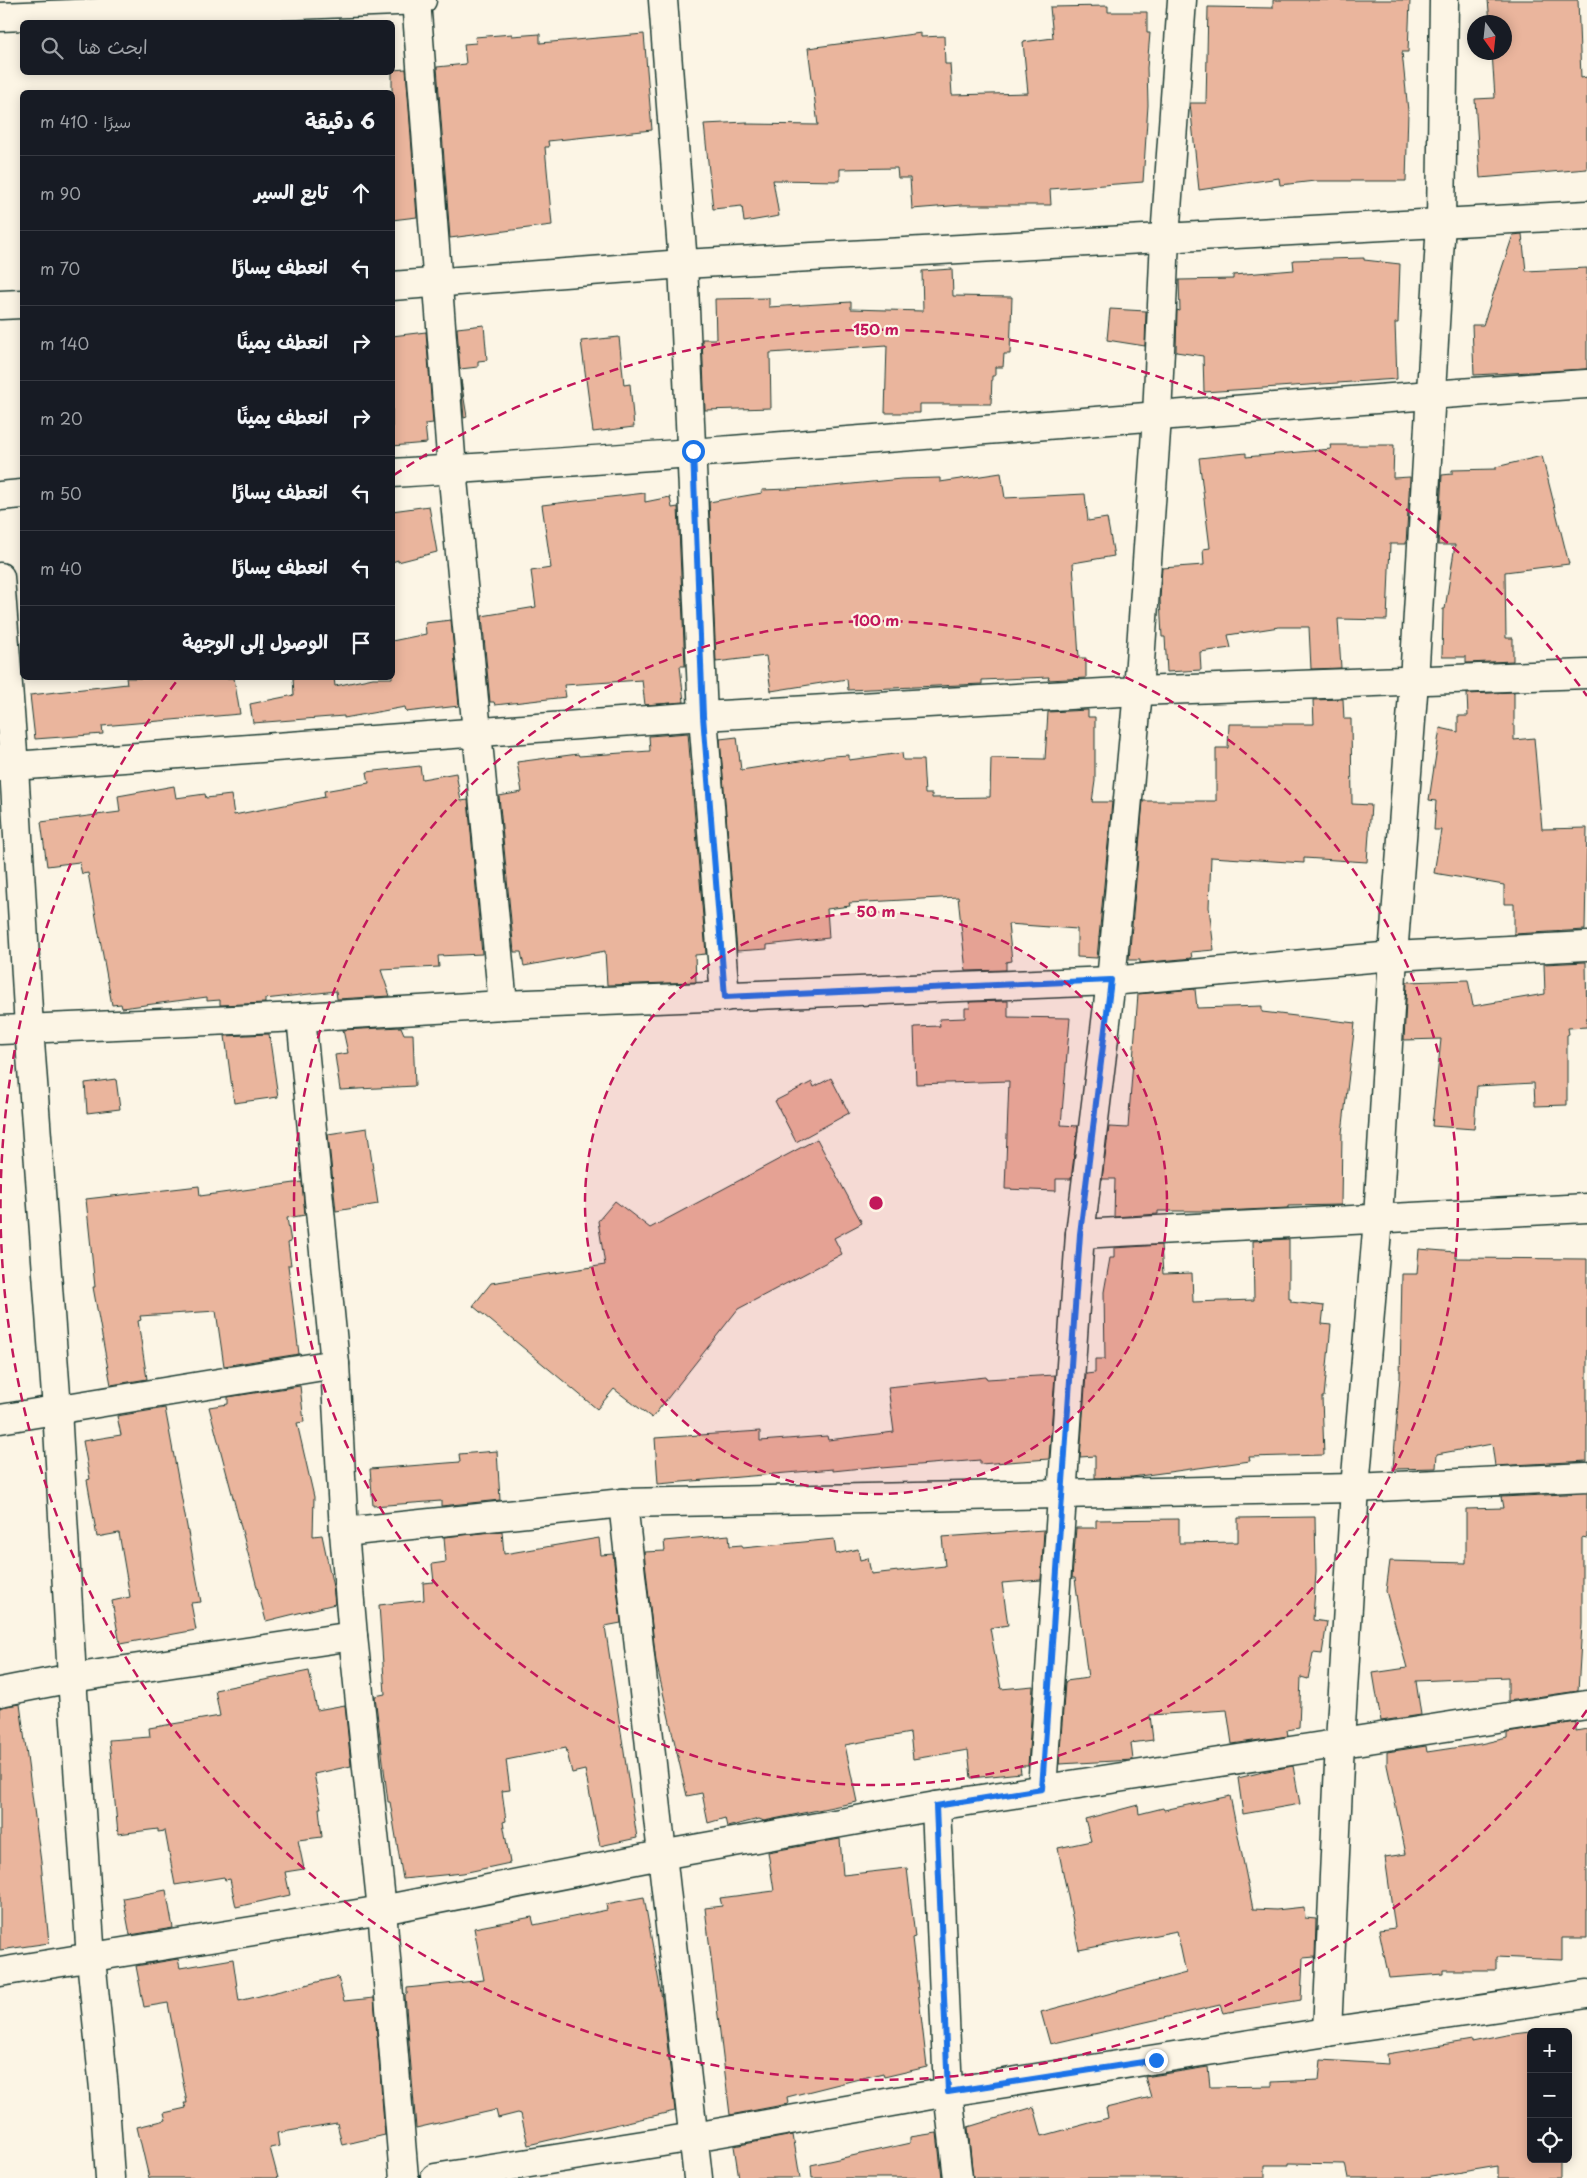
<!DOCTYPE html>
<html lang="ar">
<head>
<meta charset="utf-8">
<style>
	:root { --surface:#171b24; --page:#20242c; --text:#f1f3f6; --muted:#9ea1a6; --line:#363941 }
	body { margin:0; font-family:"Playpen Sans","Playpen Sans Arabic",sans-serif; background:var(--page); color:var(--text); direction:rtl }
	.controls { position:absolute; right:15px; bottom:15px; display:grid; overflow:hidden; border-radius:8px; box-shadow:0 2px 12px #0003 }
	.controls button { width:45px; height:45px; display:grid; place-items:center; padding:0; border:0; border-bottom:1px solid var(--line); background:var(--surface); color:var(--text); font:25px sans-serif }
	.compass { position:absolute; left:1467px; top:15px; width:45px; height:45px; border-radius:50%; background:var(--surface); box-shadow:0 2px 12px #0003; rotate:165deg }
	.stop { position:absolute; width:15px; height:15px; margin:-11px; border:4px solid #1a73e8; border-radius:50%; background:#fff }
	.stop.end { background:#1a73e8; border-color:#fff; box-shadow:0 1px 5px #0008 }
	.list { margin:0; padding:0; list-style:none }
	h2 { display:flex; justify-content:space-between; align-items:center; height:65px; margin:0; padding:0 20px; font-size:21px }
	h2 small { font-size:16px; font-weight:400; color:var(--muted) }
	.list li { display:grid; grid-template-columns:32px 1fr auto; gap:15px; align-items:center; box-sizing:border-box; height:75px; padding:0 20px; border-top:1px solid var(--line) }
	.list b { display:block; font-size:19px; white-space:nowrap }
	.list em { font-size:16px; font-style:normal; color:var(--muted) }
	.icon { flex:none; width:28px; height:28px; fill:none; stroke:currentColor; stroke-width:2; stroke-linecap:round; stroke-linejoin:round }
	.map { position:relative; flex:none; width:1587px; height:2178px; overflow:hidden; direction:ltr }
	.search { position:absolute; background:var(--surface); box-shadow:0 2px 12px #0003; left:20px; top:20px; width:375px; height:55px; display:flex; align-items:center; gap:12px; box-sizing:border-box; padding:0 18px; border-radius:8px; color:var(--muted); font-size:19px }
	.panel { position:absolute; background:var(--surface); box-shadow:0 2px 12px #0003; left:20px; top:90px; width:375px; height:590px; border-radius:8px; direction:rtl }
	.map>svg:first-child { display:block }
	.building { fill:#eab59d; stroke:#1f3d34 }
	.lines { fill:none; stroke-linecap:round; stroke-linejoin:round }
	.street-casing { stroke:#1f3d34; stroke-width:31 }
	.street { stroke:#fcf5e5; stroke-width:28 }
	.route { stroke:#1a73e8; stroke-width:6 }
	.ring { fill:none; stroke:#c2185b; stroke-width:2.5; stroke-dasharray:9 6 }
	.centre { fill:#c2185b; stroke:#fcf5e5; stroke-width:2.5 }
	.ring-label { font-size:15px; text-anchor:middle; font-weight:bold; fill:#c2185b; stroke:#fcf5e5; stroke-width:4.5; stroke-linejoin:round; paint-order:stroke }
</style>
</head>
<body>
<div class="map">
<svg width="1587" height="2178" viewBox="0 0 1587 2178">
	<rect width="100%" height="100%" fill="#fcf5e5"/>
	<filter id="ink" filterUnits="userSpaceOnUse"><feTurbulence type="fractalNoise" baseFrequency=".02" numOctaves="2"/><feDisplacementMap in="SourceGraphic" scale="10" xChannelSelector="R" yChannelSelector="G"/><feConvolveMatrix kernelMatrix="1 2 1 2 8 2 1 2 1" color-interpolation-filters="sRGB"/></filter>
	<g filter="url(#ink)">
		<g class="building">
			<polygon points="1273,0 1410,0 1408,52 1402,52 1408,111 1406,181 1315,181 1280,185 1279,178 1199,190 1190,103 1206,103 1208,7 1273,8"/>
			<polygon points="1488,0 1578,0 1581,78 1587,77 1587,169 1480,178 1475,99 1495,98 1492,52 1504,52 1504,22 1490,22"/>
			<polygon points="1108,6 1108,12 1147,12 1147,33 1150,33 1147,68 1148,105 1143,182 1050,189 1051,205 962,205 912,209 910,178 898,178 897,168 840,169 840,181 773,180 779,216 744,222 742,206 713,209 704,124 747,122 747,124 818,125 808,48 921,33 921,37 944,36 945,64 950,64 952,95 1028,93 1023,42 1053,38 1050,7"/>
			<polygon points="512,34 512,36 540,34 540,43 644,34 652,130 548,141 549,147 545,147 552,225 450,238 437,67 466,64 464,44 476,43 475,37"/>
			<polygon points="406,69 417,217 392,220 392,70"/>
			<polygon points="1522,234 1526,271 1587,268 1587,369 1474,375 1472,325 1483,325 1513,235"/>
			<polygon points="1364,258 1364,260 1400,264 1398,323 1395,323 1397,379 1204,392 1203,356 1176,352 1177,310 1180,311 1179,280 1233,279 1233,275 1294,270 1293,260"/>
			<polygon points="952,269 953,296 1012,297 1010,354 1004,354 1003,367 995,367 995,376 992,376 991,404 920,404 920,413 885,413 887,345 770,353 771,408 705,410 702,339 716,339 715,299 769,298 769,307 851,302 851,309 923,311 922,271"/>
			<polygon points="1110,309 1146,311 1145,346 1107,340"/>
			<polygon points="484,325 487,360 478,361 478,367 460,369 457,328"/>
			<polygon points="426,332 433,423 425,424 427,443 392,446 392,336"/>
			<polygon points="619,337 624,385 630,384 634,427 593,432 581,341"/>
			<polygon points="461,380 467,417 464,418"/>
			<polygon points="1330,445 1394,445 1393,478 1410,477 1406,544 1390,544 1387,620 1338,619 1341,668 1311,669 1309,627 1279,627 1228,635 1231,648 1200,652 1201,670 1167,672 1165,637 1162,637 1160,599 1162,568 1204,565 1203,549 1210,548 1199,458 1246,453 1246,457 1331,449"/>
			<polygon points="1542,456 1569,564 1505,572 1506,638 1513,638 1513,661 1466,663 1466,657 1442,657 1443,609 1445,609 1455,545 1438,545 1442,475 1452,474 1452,470 1496,469 1496,467"/>
			<polygon points="1001,473 1005,498 1085,494 1088,521 1107,518 1114,556 1073,563 1079,658 1086,658 1086,678 1048,680 1049,677 982,680 982,684 848,690 847,679 771,691 766,656 716,662 709,502 762,493 762,490 813,488 901,479 940,478 940,482"/>
			<polygon points="645,493 645,502 670,497 672,508 678,507 685,666 680,666 684,702 645,705 642,680 564,685 566,697 495,705 494,702 490,702 482,616 536,607 531,571 551,568 542,505"/>
			<polygon points="429,506 437,552 398,562 398,560 392,562 392,511"/>
			<polygon points="451,620 459,706 406,712 405,707 344,718 344,716 253,723 250,704 294,695 293,678 334,678 335,686 373,678 392,678 392,641 426,634 425,623"/>
			<polygon points="126,678 234,678 240,714 102,726 103,734 35,739 30,695 127,684"/>
			<polygon points="1514,692 1514,740 1534,738 1542,829 1587,828 1585,930 1514,934 1514,904 1504,904 1504,885 1434,873 1441,830 1434,830 1436,801 1429,800 1440,728 1458,732 1458,716 1468,716 1467,694"/>
			<polygon points="1343,699 1344,719 1351,719 1352,804 1371,805 1367,862 1304,858 1304,863 1211,857 1209,907 1214,950 1191,952 1192,958 1140,963 1140,960 1129,960 1143,801 1216,801 1216,748 1228,748 1229,724 1314,724 1313,700"/>
			<polygon points="1088,710 1088,717 1095,717 1095,781 1092,802 1112,802 1097,958 1077,957 1077,929 1008,924 1012,961 1006,962 1006,970 966,971 958,897 849,903 850,906 827,909 829,938 767,945 767,949 737,951 720,739 737,737 741,770 832,756 849,755 849,760 902,753 903,760 923,760 925,794 932,794 932,798 990,797 991,758 1045,759 1048,712"/>
			<polygon points="688,733 706,954 695,955 696,982 607,985 605,951 524,966 521,952 514,952 499,796 522,792 517,762 578,754 579,756 650,751 649,736"/>
			<polygon points="420,766 422,779 456,773 461,801 468,800 482,954 438,956 439,967 381,970 390,996 337,999 336,991 265,999 265,1003 220,1005 220,1000 207,1001 207,997 122,1008 121,1004 112,1005 88,873 82,874 79,862 47,866 41,822 120,812 118,796 174,786 176,798 205,794 206,798 231,795 234,815 325,797 324,791 369,783 367,772"/>
			<polygon points="1586,962 1587,1027 1568,1028 1569,1034 1567,1035 1567,1105 1535,1106 1534,1083 1477,1086 1474,1129 1432,1126 1441,1039 1404,1040 1407,982 1468,980 1473,1006 1545,994 1544,964"/>
			<polygon points="1195,989 1197,1008 1262,1006 1262,1012 1355,1023 1342,1133 1341,1205 1288,1206 1288,1208 1223,1211 1158,1211 1158,1214 1114,1217 1115,1179 1102,1179 1109,1127 1128,1128 1138,994"/>
			<polygon points="1008,1001 1008,1017 1070,1018 1061,1125 1078,1126 1071,1179 1056,1179 1056,1191 1005,1189 1009,1081 916,1084 914,1027 940,1026 939,1019 965,1018 965,1008 970,1008 969,1002"/>
			<polygon points="401,1027 404,1034 413,1034 415,1086 340,1090 335,1055 348,1053 343,1030"/>
			<polygon points="269,1034 278,1097 234,1103 225,1036"/>
			<polygon points="831,1078 849,1113 796,1142 775,1101 812,1082 814,1087"/>
			<polygon points="116,1079 120,1109 87,1113 85,1083"/>
			<polygon points="367,1128 378,1204 336,1211 328,1134"/>
			<polygon points="817,1139 862,1223 834,1238 842,1254 738,1309 652,1418 614,1389 597,1409 473,1306 491,1283 605,1265 598,1221 615,1201 650,1228"/>
			<polygon points="302,1182 305,1215 287,1218 291,1242 288,1243 291,1265 288,1265 299,1354 224,1366 216,1311 140,1316 141,1320 138,1321 147,1379 111,1385 93,1287 95,1287 86,1199 199,1186 200,1196"/>
			<polygon points="1289,1239 1289,1299 1291,1299 1291,1302 1324,1306 1322,1324 1331,1325 1324,1397 1322,1397 1324,1455 1249,1457 1250,1461 1132,1477 1095,1478 1095,1456 1080,1457 1086,1374 1095,1373 1095,1359 1105,1359 1104,1292 1110,1258 1114,1258 1114,1248 1161,1245 1163,1274 1192,1273 1193,1302 1254,1300 1253,1241"/>
			<polygon points="1419,1249 1456,1252 1456,1258 1587,1259 1587,1461 1495,1466 1492,1444 1437,1454 1436,1468 1393,1469 1400,1377 1402,1274 1417,1274"/>
			<polygon points="1055,1375 1049,1459 980,1464 980,1460 881,1468 881,1466 833,1471 833,1469 658,1484 655,1438 760,1431 760,1441 827,1436 828,1440 894,1432 888,1387 986,1377 987,1379"/>
			<polygon points="300,1386 304,1422 297,1423 314,1497 313,1536 322,1535 333,1587 335,1604 266,1621 209,1407 228,1404 228,1397"/>
			<polygon points="165,1408 201,1602 191,1603 196,1630 120,1644 112,1601 130,1597 119,1533 97,1537 87,1480 90,1479 83,1441 121,1435 117,1416"/>
			<polygon points="497,1451 500,1500 441,1506 441,1501 373,1506 370,1469 460,1462 459,1454"/>
			<polygon points="1587,1493 1587,1538 1582,1537 1582,1624 1578,1691 1508,1701 1508,1677 1416,1681 1421,1715 1381,1721 1373,1673 1407,1668 1386,1591 1390,1561 1466,1563 1466,1509 1503,1508 1501,1497"/>
			<polygon points="1315,1517 1316,1571 1313,1620 1327,1622 1322,1654 1313,1653 1308,1679 1301,1677 1299,1728 1287,1730 1288,1736 1232,1744 1227,1710 1150,1715 1153,1740 1131,1743 1133,1760 1059,1764 1065,1683 1066,1681 1088,1678 1075,1578 1072,1578 1076,1528 1096,1528 1096,1520 1179,1519 1179,1543 1238,1542 1238,1518"/>
			<polygon points="1044,1530 1041,1580 1002,1583 1008,1625 990,1628 1001,1689 1033,1686 1028,1766 1020,1766 1021,1773 971,1778 968,1750 913,1759 910,1733 845,1745 857,1802 764,1821 759,1819 727,1827 725,1818 708,1823 702,1793 687,1796 656,1662 644,1552 665,1551 664,1541 729,1535 730,1546 742,1545 743,1548 834,1539 836,1554 858,1549 860,1560 868,1558 871,1574 945,1566 942,1537"/>
			<polygon points="502,1531 504,1554 599,1538 601,1555 613,1554 621,1623 605,1626 637,1838 600,1846 585,1770 572,1773 566,1748 506,1760 510,1790 502,1791 506,1821 503,1822 510,1863 463,1873 403,1879 390,1802 388,1802 375,1696 385,1694 379,1605 424,1600 423,1583 434,1582 432,1564 446,1562 444,1537"/>
			<polygon points="309,1671 317,1710 345,1705 351,1766 314,1774 321,1808 319,1808 322,1837 298,1840 304,1869 285,1872 290,1895 236,1907 230,1879 225,1880 224,1877 175,1885 165,1831 158,1832 158,1829 118,1834 109,1740 150,1737 149,1728 220,1716 215,1690"/>
			<polygon points="20,1704 41,1862 49,1943 0,1950 0,1707"/>
			<polygon points="1576,1722 1576,1731 1587,1729 1587,1938 1562,1938 1562,1960 1496,1957 1496,1970 1443,1970 1443,1974 1389,1978 1379,1930 1395,1928 1385,1857 1406,1854 1387,1765 1387,1752 1426,1746 1427,1752 1480,1744 1507,1738 1507,1733"/>
			<polygon points="1293,1766 1300,1804 1243,1814 1238,1778 1267,1771"/>
			<polygon points="1230,1796 1253,1909 1276,1910 1304,1907 1305,1918 1316,1919 1315,1957 1303,1958 1301,2000 1223,2013 1220,2005 1050,2044 1041,2012 1186,1973 1177,1931 1079,1950 1058,1848 1091,1841 1085,1819 1138,1805 1139,1814 1163,1808 1164,1810"/>
			<polygon points="840,1839 843,1875 907,1868 915,1937 912,1938 927,2067 884,2077 883,2073 787,2097 788,2104 730,2115 705,1908 722,1906 720,1898 774,1891 768,1852"/>
			<polygon points="166,1890 173,1928 130,1935 123,1898"/>
			<polygon points="644,1897 662,1999 675,2111 528,2145 521,2114 518,2113 498,2118 496,2110 416,2128 405,1995 407,1994 407,1988 484,1980 474,1928 532,1917 534,1925 607,1910 606,1904"/>
			<polygon points="178,1959 180,1968 233,1959 239,2001 338,1977 344,2001 374,1998 385,2135 342,2145 337,2123 277,2133 279,2146 270,2148 278,2178 149,2178 137,2127 166,2120 164,2113 186,2108 184,2103 187,2103 168,2003 144,2007 136,1966"/>
			<polygon points="1531,2032 1531,2159 1560,2159 1560,2178 1498,2178 1498,2166 1425,2178 1348,2178 1345,2164 1289,2163 1289,2165 1265,2165 1265,2178 973,2178 968,2127 1034,2107 1042,2136 1108,2118 1106,2108 1151,2097 1145,2077 1208,2067 1210,2087 1272,2086 1272,2082 1319,2080 1321,2060 1388,2064 1387,2054 1472,2040 1472,2042 1506,2035"/>
			<polygon points="937,2133 942,2178 812,2178 811,2165 910,2143 910,2137"/>
			<polygon points="793,2135 800,2178 739,2178 734,2146"/>
		</g>
		<g class="lines">
			<g class="street-casing">
				<g id="street">
					<polyline points="416,0 452,469 503,1005"/>
					<polyline points="663,0 683,264 703,716 725,997"/>
					<polyline points="0,17 422,0"/>
					<polyline points="392,286 683,264 1587,215"/>
					<polyline points="0,305 22,304"/>
					<path d="M392,473C791,450 1189,410 1587,384"/>
					<polyline points="0,496 22,494"/>
					<polyline points="0,577 14,767 29,1028 57,1409 72,1678 91,1959 104,2089 110,2178"/>
					<polyline points="0,767 703,716 1138,691 1587,674"/>
					<polyline points="301,1017 335,1364 344,1532 353,1636 382,1910 404,2178"/>
					<polyline points="0,1030 301,1017 503,1005 1111,981 1393,956 1587,946"/>
					<polyline points="1080,1234 1587,1208"/>
					<polyline points="0,1419 335,1364"/>
					<polyline points="623,1503 698,2178"/>
					<polyline points="344,1532 623,1503 1355,1488 1587,1477"/>
					<polyline points="0,1692 72,1678 353,1636"/>
					<polyline points="1042,1789 1080,1234 1111,981 1138,691 1157,417 1165,238 1182,0"/>
					<polyline points="936,1806 948,2092 958,2178"/>
					<polyline points="0,1972 382,1910 661,1855 936,1806 1587,1705"/>
					<polyline points="1327,2032 1340,1742 1355,1488 1378,1219 1393,956 1414,681 1441,222 1444,0"/>
					<polyline points="435,2178 694,2137 948,2092 1327,2032 1587,1994"/>
				</g>
			</g>
			<use href="#street" class="street"/>
		</g>
	</g>
	<g class="lines" filter="url(#ink)">
		<polyline class="route" points="693,451 703,716 725,997 1111,980 1080,1234 1042,1789 936,1806 948,2092 1156,2060"/>
	</g>
	<circle cx="876" cy="1203" r="291" fill="#c2185b" fill-opacity=".12"/>
	<g class="ring">
		<circle cx="876" cy="1203" r="291"/>
		<circle cx="876" cy="1203" r="582"/>
		<path d="M1587 1710A873 873 0 1 1 179 678M394 475A873 873 0 0 1 1587 696"/>
	</g>
	<circle cx="876" cy="1203" r="8" class="centre"/>
	<g class="ring-label">
		<text x="876" y="335">150 m</text>
		<text x="876" y="626">100 m</text>
		<text x="876" y="917">50 m</text>
	</g>
</svg>
<div class="controls">
<button>+</button>
<button>−</button>
<button><svg class="icon" aria-label="locate" viewBox="0 0 24 24"><circle cx="12" cy="12" r="6"/><path d="M12 2v4M12 18v4M2 12h4M18 12h4"/></svg></button>
</div>
<svg class="compass" viewBox="-18 -18 36 36"><path d="M0-13l5 13h-10z" fill="#e53935"/><path d="M0 13l5-13h-10z" fill="#9ea1a6"/></svg>
<div class="stop" style="left:693px;top:451px"></div>
<div class="stop end" style="left:1156px;top:2060px"></div>
<div class="search"><svg class="icon" aria-label="search" viewBox="0 0 24 24"><circle cx="10" cy="10" r="6"/><path d="M15 15l6 6"/></svg>ابحث هنا</div>
<section class="panel">
<h2>6 دقيقة<small>سيرًا · 410 m</small></h2>
<ul class="list">
<li><svg class="icon" aria-label="ahead" viewBox="0 0 24 24"><path d="M12 20V5M6 11l6-6 6 6"/></svg><div><b>تابع السير</b></div><em>90 m</em></li>
<li><svg class="icon" aria-label="left" viewBox="0 0 24 24"><path d="M17 20v-9H6M10 6l-5 5 5 5"/></svg><div><b>انعطف يسارًا</b></div><em>70 m</em></li>
<li><svg class="icon" aria-label="right" viewBox="0 0 24 24"><path d="M7 20v-9h11M14 6l5 5-5 5"/></svg><div><b>انعطف يمينًا</b></div><em>140 m</em></li>
<li><svg class="icon" aria-label="right" viewBox="0 0 24 24"><path d="M7 20v-9h11M14 6l5 5-5 5"/></svg><div><b>انعطف يمينًا</b></div><em>20 m</em></li>
<li><svg class="icon" aria-label="left" viewBox="0 0 24 24"><path d="M17 20v-9H6M10 6l-5 5 5 5"/></svg><div><b>انعطف يسارًا</b></div><em>50 m</em></li>
<li><svg class="icon" aria-label="left" viewBox="0 0 24 24"><path d="M17 20v-9H6M10 6l-5 5 5 5"/></svg><div><b>انعطف يسارًا</b></div><em>40 m</em></li>
<li><svg class="icon" aria-label="arrive" viewBox="0 0 24 24"><path d="M6 21V4h12l-3 4 3 4H6"/></svg><div><b>الوصول إلى الوجهة</b></div></li>
</ul>
</section>
</div>
</body>
</html>
